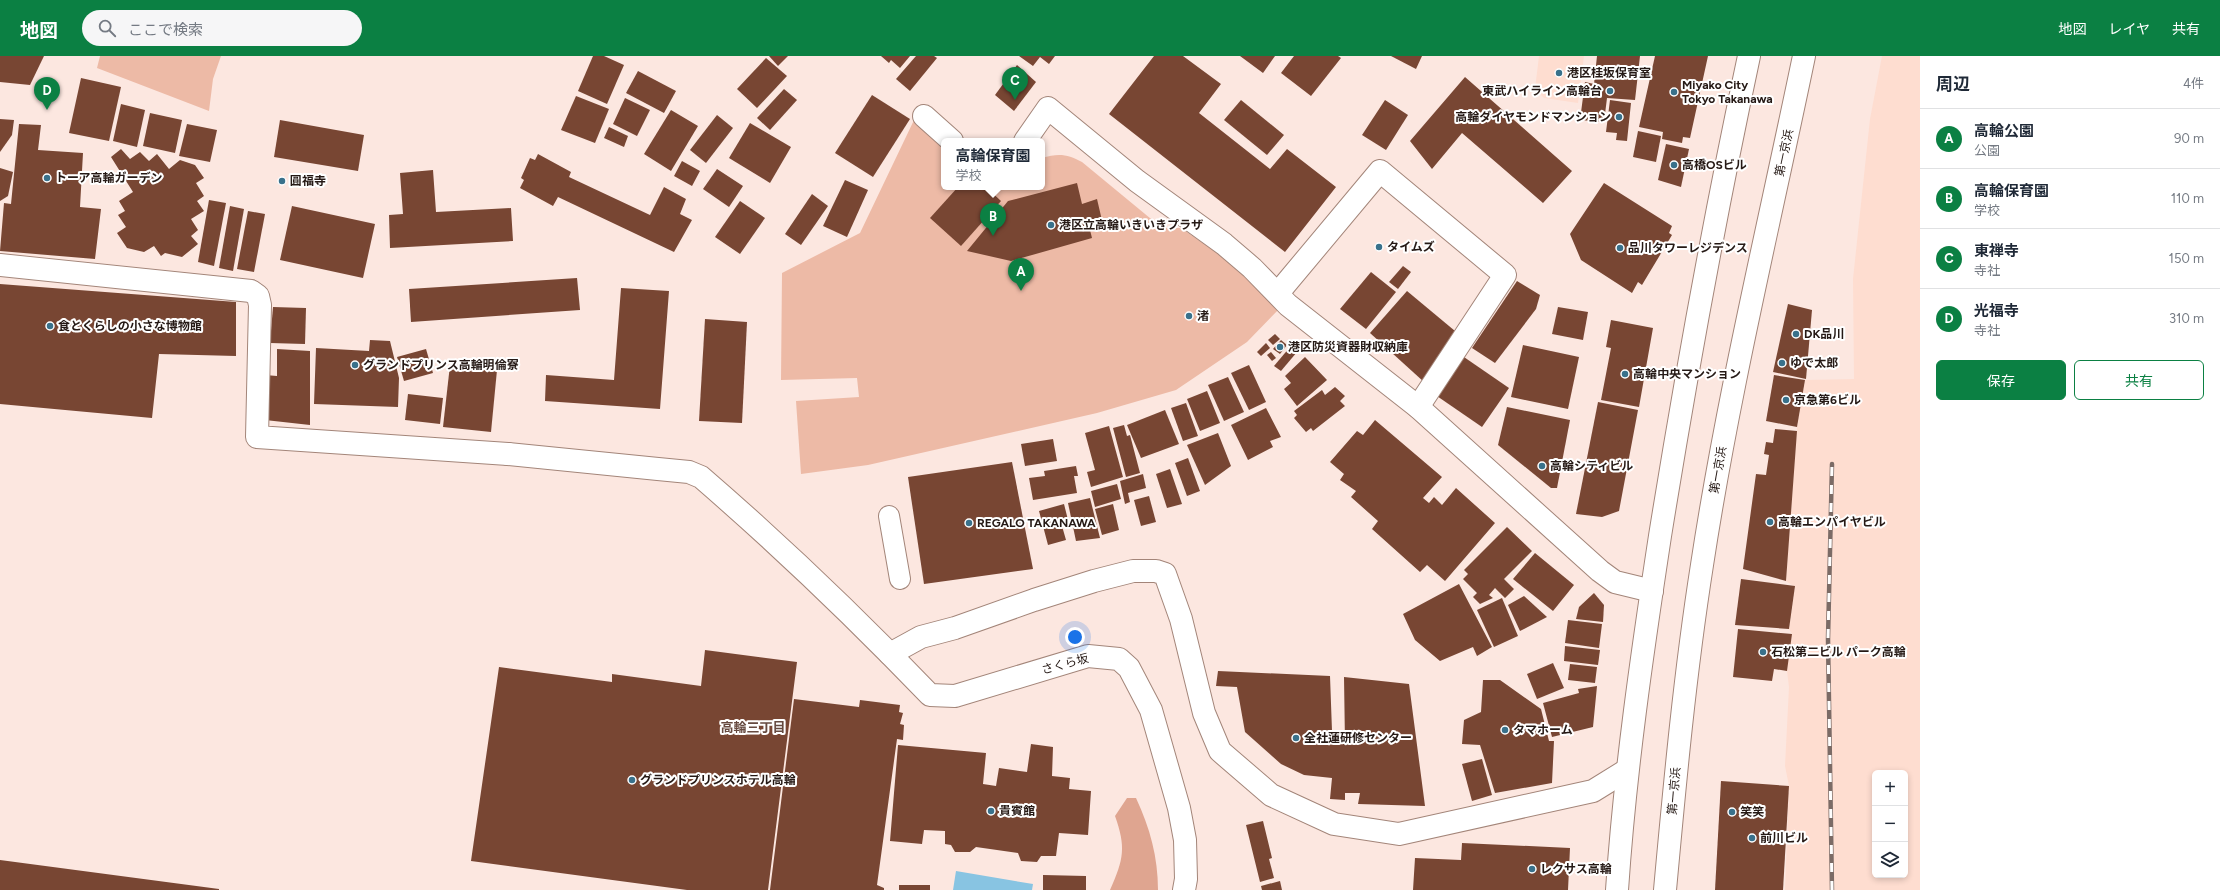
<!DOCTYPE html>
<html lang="ja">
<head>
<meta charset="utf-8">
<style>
	:root { --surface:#fff; --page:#f6f6f7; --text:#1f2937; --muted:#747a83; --line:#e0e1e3; --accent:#0b8043 }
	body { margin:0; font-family:Figtree,"Noto Sans JP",sans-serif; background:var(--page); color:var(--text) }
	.controls { position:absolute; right:12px; bottom:12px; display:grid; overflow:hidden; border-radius:6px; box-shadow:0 2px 6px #0003 }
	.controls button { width:36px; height:36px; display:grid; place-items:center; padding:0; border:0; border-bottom:1px solid var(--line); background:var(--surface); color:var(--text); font:20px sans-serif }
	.you { position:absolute; left:1075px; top:581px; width:14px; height:14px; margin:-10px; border:3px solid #fff; border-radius:50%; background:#1a73e8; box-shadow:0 0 0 6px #1a73e833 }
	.badge { display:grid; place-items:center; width:26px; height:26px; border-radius:50%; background:var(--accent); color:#fff; font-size:13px; font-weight:700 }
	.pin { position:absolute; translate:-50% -33px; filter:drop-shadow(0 1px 2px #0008) }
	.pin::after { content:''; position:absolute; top:21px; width:14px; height:12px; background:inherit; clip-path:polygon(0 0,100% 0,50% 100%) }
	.popup { position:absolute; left:941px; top:82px; width:104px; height:52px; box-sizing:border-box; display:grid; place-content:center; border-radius:6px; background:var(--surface); filter:drop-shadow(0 1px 3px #0005); font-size:13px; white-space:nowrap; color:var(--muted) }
	.popup b { font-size:15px; color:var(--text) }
	.popup::after { content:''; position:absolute; left:50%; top:100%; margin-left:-8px; border:8px solid transparent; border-top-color:var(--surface) }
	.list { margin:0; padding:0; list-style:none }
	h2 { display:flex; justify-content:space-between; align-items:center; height:52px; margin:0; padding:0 16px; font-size:17px }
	h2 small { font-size:13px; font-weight:400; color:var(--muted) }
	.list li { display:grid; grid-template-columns:26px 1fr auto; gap:12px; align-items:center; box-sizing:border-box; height:60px; padding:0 16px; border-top:1px solid var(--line) }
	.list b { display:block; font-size:15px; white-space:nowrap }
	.list p { margin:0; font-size:13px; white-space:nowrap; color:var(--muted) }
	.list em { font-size:13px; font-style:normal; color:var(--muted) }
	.actions { display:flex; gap:8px; padding:12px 16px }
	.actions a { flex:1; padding:9px 0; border:1px solid var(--accent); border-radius:6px; text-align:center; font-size:14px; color:var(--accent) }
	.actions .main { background:var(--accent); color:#fff }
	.icon { flex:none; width:22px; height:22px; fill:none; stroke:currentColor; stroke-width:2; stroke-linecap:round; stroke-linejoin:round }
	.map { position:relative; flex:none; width:1920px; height:834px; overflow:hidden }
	header { display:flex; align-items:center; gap:24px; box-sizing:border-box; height:56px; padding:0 20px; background:var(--accent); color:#fff }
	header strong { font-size:19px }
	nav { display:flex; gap:22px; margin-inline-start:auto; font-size:14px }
	.search { width:280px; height:36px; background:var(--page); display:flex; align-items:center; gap:10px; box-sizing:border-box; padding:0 14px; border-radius:22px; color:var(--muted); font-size:15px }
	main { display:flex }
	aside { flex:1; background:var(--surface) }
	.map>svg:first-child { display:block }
	.built { fill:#feddd0; fill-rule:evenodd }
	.green { fill:#edbaa6 }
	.forest { fill:#dfa590 }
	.water { fill:#88c4e2 }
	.building { fill:#784633 }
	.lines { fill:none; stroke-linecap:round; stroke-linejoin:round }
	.pedestrian-casing { stroke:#a38579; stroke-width:22 }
	.minor-casing { stroke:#a38579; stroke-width:24 }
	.tertiary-casing { stroke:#a38579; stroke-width:24 }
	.trunk-casing { stroke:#a38579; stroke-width:24 }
	.pedestrian { stroke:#fff; stroke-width:20 }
	.minor { stroke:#fff; stroke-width:22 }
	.tertiary { stroke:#fff; stroke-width:22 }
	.trunk { stroke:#fff; stroke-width:22 }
	.rail-casing { stroke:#7b6b66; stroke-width:4.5 }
	.rail { stroke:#fff; stroke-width:3; stroke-dasharray:9; stroke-linecap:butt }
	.poi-dot { fill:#39718b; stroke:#fff; stroke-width:1.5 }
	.labels { text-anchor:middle; stroke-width:4; stroke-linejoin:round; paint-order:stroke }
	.poi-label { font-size:12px; font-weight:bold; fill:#251915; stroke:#fff; text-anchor:start }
	.street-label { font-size:12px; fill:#251915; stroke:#fff }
	.neighbourhood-label { font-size:13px; font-weight:bold; fill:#664a40; stroke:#fff }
</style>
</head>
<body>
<header>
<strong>地図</strong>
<div class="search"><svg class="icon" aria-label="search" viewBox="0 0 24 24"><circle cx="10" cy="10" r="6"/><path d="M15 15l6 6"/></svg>ここで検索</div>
<nav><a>地図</a><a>レイヤ</a><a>共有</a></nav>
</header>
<main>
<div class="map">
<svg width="1920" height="834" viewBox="0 0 1920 834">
	<rect width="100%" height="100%" fill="#fce7e0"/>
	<g class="built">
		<polygon points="1539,0 1584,0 1578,47 1544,42 1535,33"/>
		<path d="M1882,0H1920V834H1785L1789,730L1785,710L1789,631L1787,615L1792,578L1789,573L1795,531L1786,525L1797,371L1805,324L1854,323L1853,223L1870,63ZM1875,717H1905V819H1875Z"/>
	</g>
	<g class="green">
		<polygon points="100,0 221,0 213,23 209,55 97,12"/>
		<path d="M915,62L944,85V131H1042V102C1058,97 1068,98 1082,106L1162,172H1181L1229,205L1279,253L1247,286L1176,334L1097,357L868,409L801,418L796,345L859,341L857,322L781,324L782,217L860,177Z"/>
	</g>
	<path class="forest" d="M1127,742H1136C1150,772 1158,801 1158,834H1110C1124,803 1126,791 1115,760Z"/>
	<polygon class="water" points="956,815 1033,828 1032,834 953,834"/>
	<g class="building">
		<polygon points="0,0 44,0 30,29 0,26"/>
		<polygon points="593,0 604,0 624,9 607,48 578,35"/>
		<polygon points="769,0 788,0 778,10"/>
		<polygon points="881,0 910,0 900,12 891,4 889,7"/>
		<polygon points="916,0 934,0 937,2 910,35 896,23"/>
		<polygon points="1019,0 1055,0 1049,8 1040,1 1033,10"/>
		<polygon points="1154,0 1183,0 1221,28 1199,57 1270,113 1287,93 1336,131 1285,196 1109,58"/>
		<polygon points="1240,0 1275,0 1263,17"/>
		<polygon points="1294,0 1338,0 1341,2 1311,40 1281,17"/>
		<polygon points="1391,0 1422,0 1416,13"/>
		<polygon points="1597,0 1640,0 1635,44 1607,42 1604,66 1580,64 1585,26 1594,28"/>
		<polygon points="1655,0 1708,0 1690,82 1683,81 1682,87 1662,83 1663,76 1639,71"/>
		<polygon points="766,2 787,20 757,52 737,33"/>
		<polygon points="1017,9 1036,26 1014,55 995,39"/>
		<polygon points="638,15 676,35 664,57 626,37"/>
		<polygon points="1465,21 1572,115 1543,147 1462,77 1432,113 1410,85"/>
		<polygon points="81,22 121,31 109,85 69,77"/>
		<polygon points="784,33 797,44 770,74 757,62"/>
		<polygon points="872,39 910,63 873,121 835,97"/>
		<polygon points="576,40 609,53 595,87 561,74"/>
		<polygon points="625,42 650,54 637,80 613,68"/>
		<polygon points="1241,44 1284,79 1267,99 1224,64"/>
		<polygon points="1385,44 1408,59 1386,94 1362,79"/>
		<polygon points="1610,44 1631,47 1627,85 1616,84 1617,77 1606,76"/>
		<polygon points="121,48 145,54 137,91 113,85"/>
		<polygon points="671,54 698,70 671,115 644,98"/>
		<polygon points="150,57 182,64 175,97 143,90"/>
		<polygon points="717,59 733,72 706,107 690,94"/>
		<polygon points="0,63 14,64 12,79 0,96"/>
		<polygon points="280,64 364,79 358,115 274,101"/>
		<polygon points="750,67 791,91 770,127 729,102"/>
		<polygon points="19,68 41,69 38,94 83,97 80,151 101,153 95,203 0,195 4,147 11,148"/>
		<polygon points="187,68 217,74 210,106 179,100"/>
		<polygon points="609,71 628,80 624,91 604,82"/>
		<polygon points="1638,75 1661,80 1656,106 1633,101"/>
		<polygon points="1666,88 1689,93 1681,131 1658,124"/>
		<polygon points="121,93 130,103 140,96 149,105 157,98 169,113 180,104 195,109 204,122 196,127 204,140 197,145 204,155 191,163 198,174 191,180 198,188 182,201 165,197 161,200 154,190 144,196 127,192 117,177 126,171 118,159 125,155 119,145 133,136 111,101"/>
		<polygon points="538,98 571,116 569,121 650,159 664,131 686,143 680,158 692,164 674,196 558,141 553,150 520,132 524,124 521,122 530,102 535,104"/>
		<polygon points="682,105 700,115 692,130 674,120"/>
		<polygon points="0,112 13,116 8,140 0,145"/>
		<polygon points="717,113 743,130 729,151 703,133"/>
		<polygon points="433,114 436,156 511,152 513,185 390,192 389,159 403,158 400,117"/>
		<polygon points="845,124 868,134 847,181 823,170"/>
		<polygon points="1077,127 1082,148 1097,143 1104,173 1090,174 1092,182 1011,205 967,195 1008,145"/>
		<polygon points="1604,127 1672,170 1669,177 1672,179 1642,229 1638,226 1632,237 1581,204 1570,178"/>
		<polygon points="958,131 986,131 1001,145 961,190 930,162"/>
		<polygon points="812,138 828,150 801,189 785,178"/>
		<polygon points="209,144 226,147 214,210 198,206"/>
		<polygon points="740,145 765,162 740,198 715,181"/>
		<polygon points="230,150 244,153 233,215 219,212"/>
		<polygon points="292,150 375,168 363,222 280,204"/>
		<polygon points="248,155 265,158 254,216 237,213"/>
		<polygon points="1403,210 1411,216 1398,233 1389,226"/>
		<polygon points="1371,216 1396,236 1366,273 1340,253"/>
		<polygon points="577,222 580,254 411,266 409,233"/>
		<polygon points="1517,225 1540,239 1536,253 1495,307 1472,292"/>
		<polygon points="0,228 236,246 236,300 159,298 152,362 0,348"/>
		<polygon points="621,232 669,235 660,353 545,345 546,319 614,324"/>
		<polygon points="1407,235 1455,275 1424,326 1370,277"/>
		<polygon points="1788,248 1812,254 1806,323 1773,316"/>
		<polygon points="273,251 306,252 305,288 270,287"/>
		<polygon points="1558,251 1588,256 1583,284 1552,278"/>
		<polygon points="705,263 747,266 742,367 699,365"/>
		<polygon points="1611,264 1653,272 1639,351 1601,344 1611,292 1606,291"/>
		<polygon points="1275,278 1280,283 1273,289 1268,284"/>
		<polygon points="370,284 390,285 399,322 398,351 314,348 316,292 369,295"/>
		<polygon points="1281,284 1287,289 1280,298 1273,293"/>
		<polygon points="1266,287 1270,292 1261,300 1257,296"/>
		<polygon points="1523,289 1579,301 1568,353 1511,341"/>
		<polygon points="1290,291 1297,296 1281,315 1274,310"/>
		<polygon points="277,293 310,295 310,369 265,364 265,319 277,320"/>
		<polygon points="426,293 433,317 404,325 397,301"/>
		<polygon points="1271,296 1276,302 1272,305 1267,299"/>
		<polygon points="1461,299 1509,332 1482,371 1434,338"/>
		<polygon points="1305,301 1327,324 1297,350 1284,333 1291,327 1285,320"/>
		<polygon points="450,309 497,314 491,376 443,371"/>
		<polygon points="1249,309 1266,346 1249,354 1231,317"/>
		<polygon points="1774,319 1805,324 1797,371 1766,365"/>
		<polygon points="1228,321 1244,356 1224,365 1208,329"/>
		<polygon points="1335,331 1345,340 1340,345 1345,350 1313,375 1311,372 1306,376 1294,362 1297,359 1294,355 1322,334 1325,339"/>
		<polygon points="1207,335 1220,367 1200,375 1187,343"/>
		<polygon points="408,338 443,342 440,368 405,364"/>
		<polygon points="1598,346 1638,354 1619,455 1602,461 1576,458"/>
		<polygon points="1186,347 1198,380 1183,385 1171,352"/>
		<polygon points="1507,351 1570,364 1557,432 1551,432 1498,389"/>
		<polygon points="1266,352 1281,381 1270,385 1273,391 1248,404 1231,369"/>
		<polygon points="1165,354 1179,388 1141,402 1127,369"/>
		<polygon points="1375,364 1442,421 1423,442 1429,447 1434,441 1442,449 1456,432 1495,467 1445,525 1427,509 1420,516 1372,473 1378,465 1351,441 1356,435 1340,424 1344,418 1330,406 1357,375 1363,379"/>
		<polygon points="1124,369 1127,380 1130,379 1140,417 1126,421 1113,372"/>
		<polygon points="1109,370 1123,421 1091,431 1087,416 1095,414 1085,377"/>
		<polygon points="1775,373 1797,375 1786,525 1743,513 1756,418 1766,419 1769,399 1764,398 1766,386 1773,387"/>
		<polygon points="1218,377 1231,410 1205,429 1187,389"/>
		<polygon points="1053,383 1057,405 1025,410 1021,388"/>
		<polygon points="1188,402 1200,435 1187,440 1175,407"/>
		<polygon points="1012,406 1033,513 924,528 908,421"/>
		<polygon points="1076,410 1078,420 1074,420 1077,437 1033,444 1029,422 1045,420 1044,415"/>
		<polygon points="1170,413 1182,448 1167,452 1156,418"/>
		<polygon points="1143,418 1146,432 1128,437 1130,446 1125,448 1120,425"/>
		<polygon points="1117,428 1121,443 1095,451 1091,435"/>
		<polygon points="1149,440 1156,466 1141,470 1134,444"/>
		<polygon points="1090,442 1100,482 1076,485 1068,447"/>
		<polygon points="1064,448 1069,468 1062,470 1066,484 1048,489 1039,455"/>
		<polygon points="1113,448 1119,474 1102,479 1095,453"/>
		<polygon points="1507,471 1532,495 1504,523 1514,533 1505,542 1495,532 1489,539 1493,542 1480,548 1473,541 1477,537 1463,523 1468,518 1464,514"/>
		<polygon points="1535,497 1574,529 1553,555 1513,523"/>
		<polygon points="1741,523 1795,530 1789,573 1735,569"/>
		<polygon points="1459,528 1492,591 1477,600 1473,591 1440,605 1415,584 1403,558"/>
		<polygon points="1594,537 1604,549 1603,566 1576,563 1579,551"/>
		<polygon points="1524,540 1547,561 1520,575 1508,549"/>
		<polygon points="1502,542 1518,580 1494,591 1477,554"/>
		<polygon points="1568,564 1602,568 1599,592 1565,587"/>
		<polygon points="1738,573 1792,578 1787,615 1774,613 1772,625 1733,621"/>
		<polygon points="1565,590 1600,594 1598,609 1564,605"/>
		<polygon points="705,594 797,606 768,834 687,834 471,805 499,611 612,626 612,618 701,630"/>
		<polygon points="1553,607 1564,632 1537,643 1527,618"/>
		<polygon points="1570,608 1597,611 1595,627 1568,624"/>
		<polygon points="1218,615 1330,620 1332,675 1345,688 1344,621 1409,628 1425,750 1358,748 1360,737 1345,737 1345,744 1330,743 1332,722 1304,719 1281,708 1245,676 1237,631 1216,630"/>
		<polygon points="1483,624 1500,624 1541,653 1549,685 1554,685 1552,727 1495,737 1480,689 1462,688 1464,664 1481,656"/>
		<polygon points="1597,630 1593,671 1552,681 1543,647 1579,637 1578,633"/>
		<polygon points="794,643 859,651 860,644 900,649 899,656 903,657 900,668 904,669 903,684 897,683 877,829 884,832 884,834 770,834"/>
		<polygon points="1031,688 1053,691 1052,720 1070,722 1069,733 1091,735 1088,779 1059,777 1056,800 1041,800 1037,806 1021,805 1018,797 976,791 970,796 955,796 951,789 945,788 945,775 924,774 922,788 890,785 898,689 986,697 983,728 996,730 999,712 1027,716"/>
		<polygon points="1482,703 1492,739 1472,745 1462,708"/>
		<polygon points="1721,725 1789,730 1783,834 1715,834"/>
		<polygon points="1263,765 1272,802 1269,803 1274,822 1260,826 1246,769"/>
		<polygon points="1462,787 1570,792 1568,834 1413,834 1415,802 1461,804"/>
		<polygon points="0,804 219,833 219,834 0,834"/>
		<polygon points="1043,819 1086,820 1086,834 1043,834"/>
		<polygon points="1280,825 1282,834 1262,834 1261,830"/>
		<rect x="899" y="829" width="31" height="5"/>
	</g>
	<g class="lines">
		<g class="pedestrian-casing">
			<polyline id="pedestrian" points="889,460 900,523"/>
		</g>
		<g class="minor-casing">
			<g id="minor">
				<polyline points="924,60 952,85"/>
				<polyline points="1025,85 1048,52 1137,125 1224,188 1252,212 1288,249 1418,351 1600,515 1615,526 1652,535"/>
				<polyline points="0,209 251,235 258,240 260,249 257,381 508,398"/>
				<polyline points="1278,237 1380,115 1505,219 1418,351"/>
				<polyline points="890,598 921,581 955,572 1034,544 1094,525 1133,515 1156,515 1165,518 1181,563 1204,657 1220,695 1271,739 1334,768 1399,778 1593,735 1627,714"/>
			</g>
		</g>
		<g class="tertiary-casing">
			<path id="tertiary" d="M508,398L658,413L689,416L701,421C782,491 856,562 930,639L955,640L1088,600L1119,603L1129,612L1151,654L1179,752L1185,784L1186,823L1184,834"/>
		</g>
		<g class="trunk-casing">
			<g id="trunk">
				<path d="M1617,834C1625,715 1642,598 1660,480C1686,319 1715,159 1749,0"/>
				<path d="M1665,834C1675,725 1685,617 1702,509C1728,338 1769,169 1804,0"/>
			</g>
		</g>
		<use href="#pedestrian" class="pedestrian"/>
		<use href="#minor" class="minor"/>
		<use href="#tertiary" class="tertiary"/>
		<use href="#trunk" class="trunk"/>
		<g class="rail-casing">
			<polyline id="rail" points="1832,834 1828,583 1832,408"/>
		</g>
		<use href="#rail" class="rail"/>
	</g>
	<g class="poi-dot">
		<circle cx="1559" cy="17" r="4"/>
		<circle cx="1610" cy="35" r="4"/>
		<circle cx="1674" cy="36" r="4"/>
		<circle cx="1619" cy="61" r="4"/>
		<circle cx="1674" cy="109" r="4"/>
		<circle cx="47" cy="122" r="4"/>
		<circle cx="282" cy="125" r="4"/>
		<circle cx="1051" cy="169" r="4"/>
		<circle cx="1379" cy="191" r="4"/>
		<circle cx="1620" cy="192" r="4"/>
		<circle cx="1189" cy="260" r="4"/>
		<circle cx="50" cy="270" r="4"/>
		<circle cx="1796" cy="278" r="4"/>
		<circle cx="1280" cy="291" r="4"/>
		<circle cx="1782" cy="307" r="4"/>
		<circle cx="355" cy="309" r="4"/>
		<circle cx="1625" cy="318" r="4"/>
		<circle cx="1786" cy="344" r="4"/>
		<circle cx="1542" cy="410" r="4"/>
		<circle cx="1770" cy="466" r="4"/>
		<circle cx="969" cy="467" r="4"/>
		<circle cx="1763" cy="596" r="4"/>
		<circle cx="1505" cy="674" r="4"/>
		<circle cx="1296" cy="682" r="4"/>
		<circle cx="632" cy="724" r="4"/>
		<circle cx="991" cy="755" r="4"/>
		<circle cx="1732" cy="756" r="4"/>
		<circle cx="1752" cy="782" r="4"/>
		<circle cx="1532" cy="813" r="4"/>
	</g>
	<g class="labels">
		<g class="poi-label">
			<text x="1567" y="21">港区桂坂保育室</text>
			<text x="1682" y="33">Miyako City<tspan x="1682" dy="14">Tokyo Takanawa</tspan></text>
			<text x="1602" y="39" text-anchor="end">東武ハイライン高輪台</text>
			<text x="1611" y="65" text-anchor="end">高輪ダイヤモンドマンション</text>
			<text x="1682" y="113">高橋OSビル</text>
			<text x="55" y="126">トーア高輪ガーデン</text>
			<text x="290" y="129">圓福寺</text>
			<text x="1059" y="173">港区立高輪いきいきプラザ</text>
			<text x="1387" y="195">タイムズ</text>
			<text x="1628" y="196">品川タワーレジデンス</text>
			<text x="1197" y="264">渚</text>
			<text x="58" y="274">食とくらしの小さな博物館</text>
			<text x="1804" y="282">DK品川</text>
			<text x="1288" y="295">港区防災資器財収納庫</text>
			<text x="1790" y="311">ゆで太郎</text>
			<text x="363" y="313">グランドプリンス高輪明倫寮</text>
			<text x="1633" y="322">高輪中央マンション</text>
			<text x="1794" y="348">京急第6ビル</text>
			<text x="1550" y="414">高輪シティビル</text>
			<text x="1778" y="470">高輪エンパイヤビル</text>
			<text x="977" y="471">REGALO TAKANAWA</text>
			<text x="1771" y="600">石松第二ビル パーク高輪</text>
			<text x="1513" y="678">タマホーム</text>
			<text x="1304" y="686">全社蓮研修センター</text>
			<text x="640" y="728">グランドプリンスホテル高輪</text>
			<text x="999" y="759">貴賓館</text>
			<text x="1740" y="760">笑笑</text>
			<text x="1760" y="786">前川ビル</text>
			<text x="1540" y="817">レクサス高輪</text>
		</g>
		<g class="street-label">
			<text transform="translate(1784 97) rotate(-78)" y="4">第一京浜</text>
			<text transform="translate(1718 414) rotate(-80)" y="4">第一京浜</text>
			<text transform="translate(1065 608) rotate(-15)" y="4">さくら坂</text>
			<text transform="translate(1674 735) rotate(-85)" y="4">第一京浜</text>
		</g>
		<g class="neighbourhood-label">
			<text x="753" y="676">高輪三丁目</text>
		</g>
	</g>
</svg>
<div class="controls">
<button>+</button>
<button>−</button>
<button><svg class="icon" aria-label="layers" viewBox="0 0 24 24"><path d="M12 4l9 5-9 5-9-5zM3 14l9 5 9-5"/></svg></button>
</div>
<div class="you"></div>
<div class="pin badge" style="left:1021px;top:235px">A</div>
<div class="pin badge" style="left:993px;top:180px">B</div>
<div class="popup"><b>高輪保育園</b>学校</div>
<div class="pin badge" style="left:1015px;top:44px">C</div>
<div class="pin badge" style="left:47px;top:54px">D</div>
</div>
<aside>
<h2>周辺<small>4件</small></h2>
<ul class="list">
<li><span class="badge">A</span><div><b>高輪公園</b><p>公園</p></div><em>90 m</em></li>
<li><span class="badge">B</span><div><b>高輪保育園</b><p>学校</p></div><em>110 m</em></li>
<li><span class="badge">C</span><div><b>東禅寺</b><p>寺社</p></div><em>150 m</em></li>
<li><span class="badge">D</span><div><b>光福寺</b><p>寺社</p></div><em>310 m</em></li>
</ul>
<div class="actions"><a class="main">保存</a><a>共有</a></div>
</aside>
</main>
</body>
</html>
